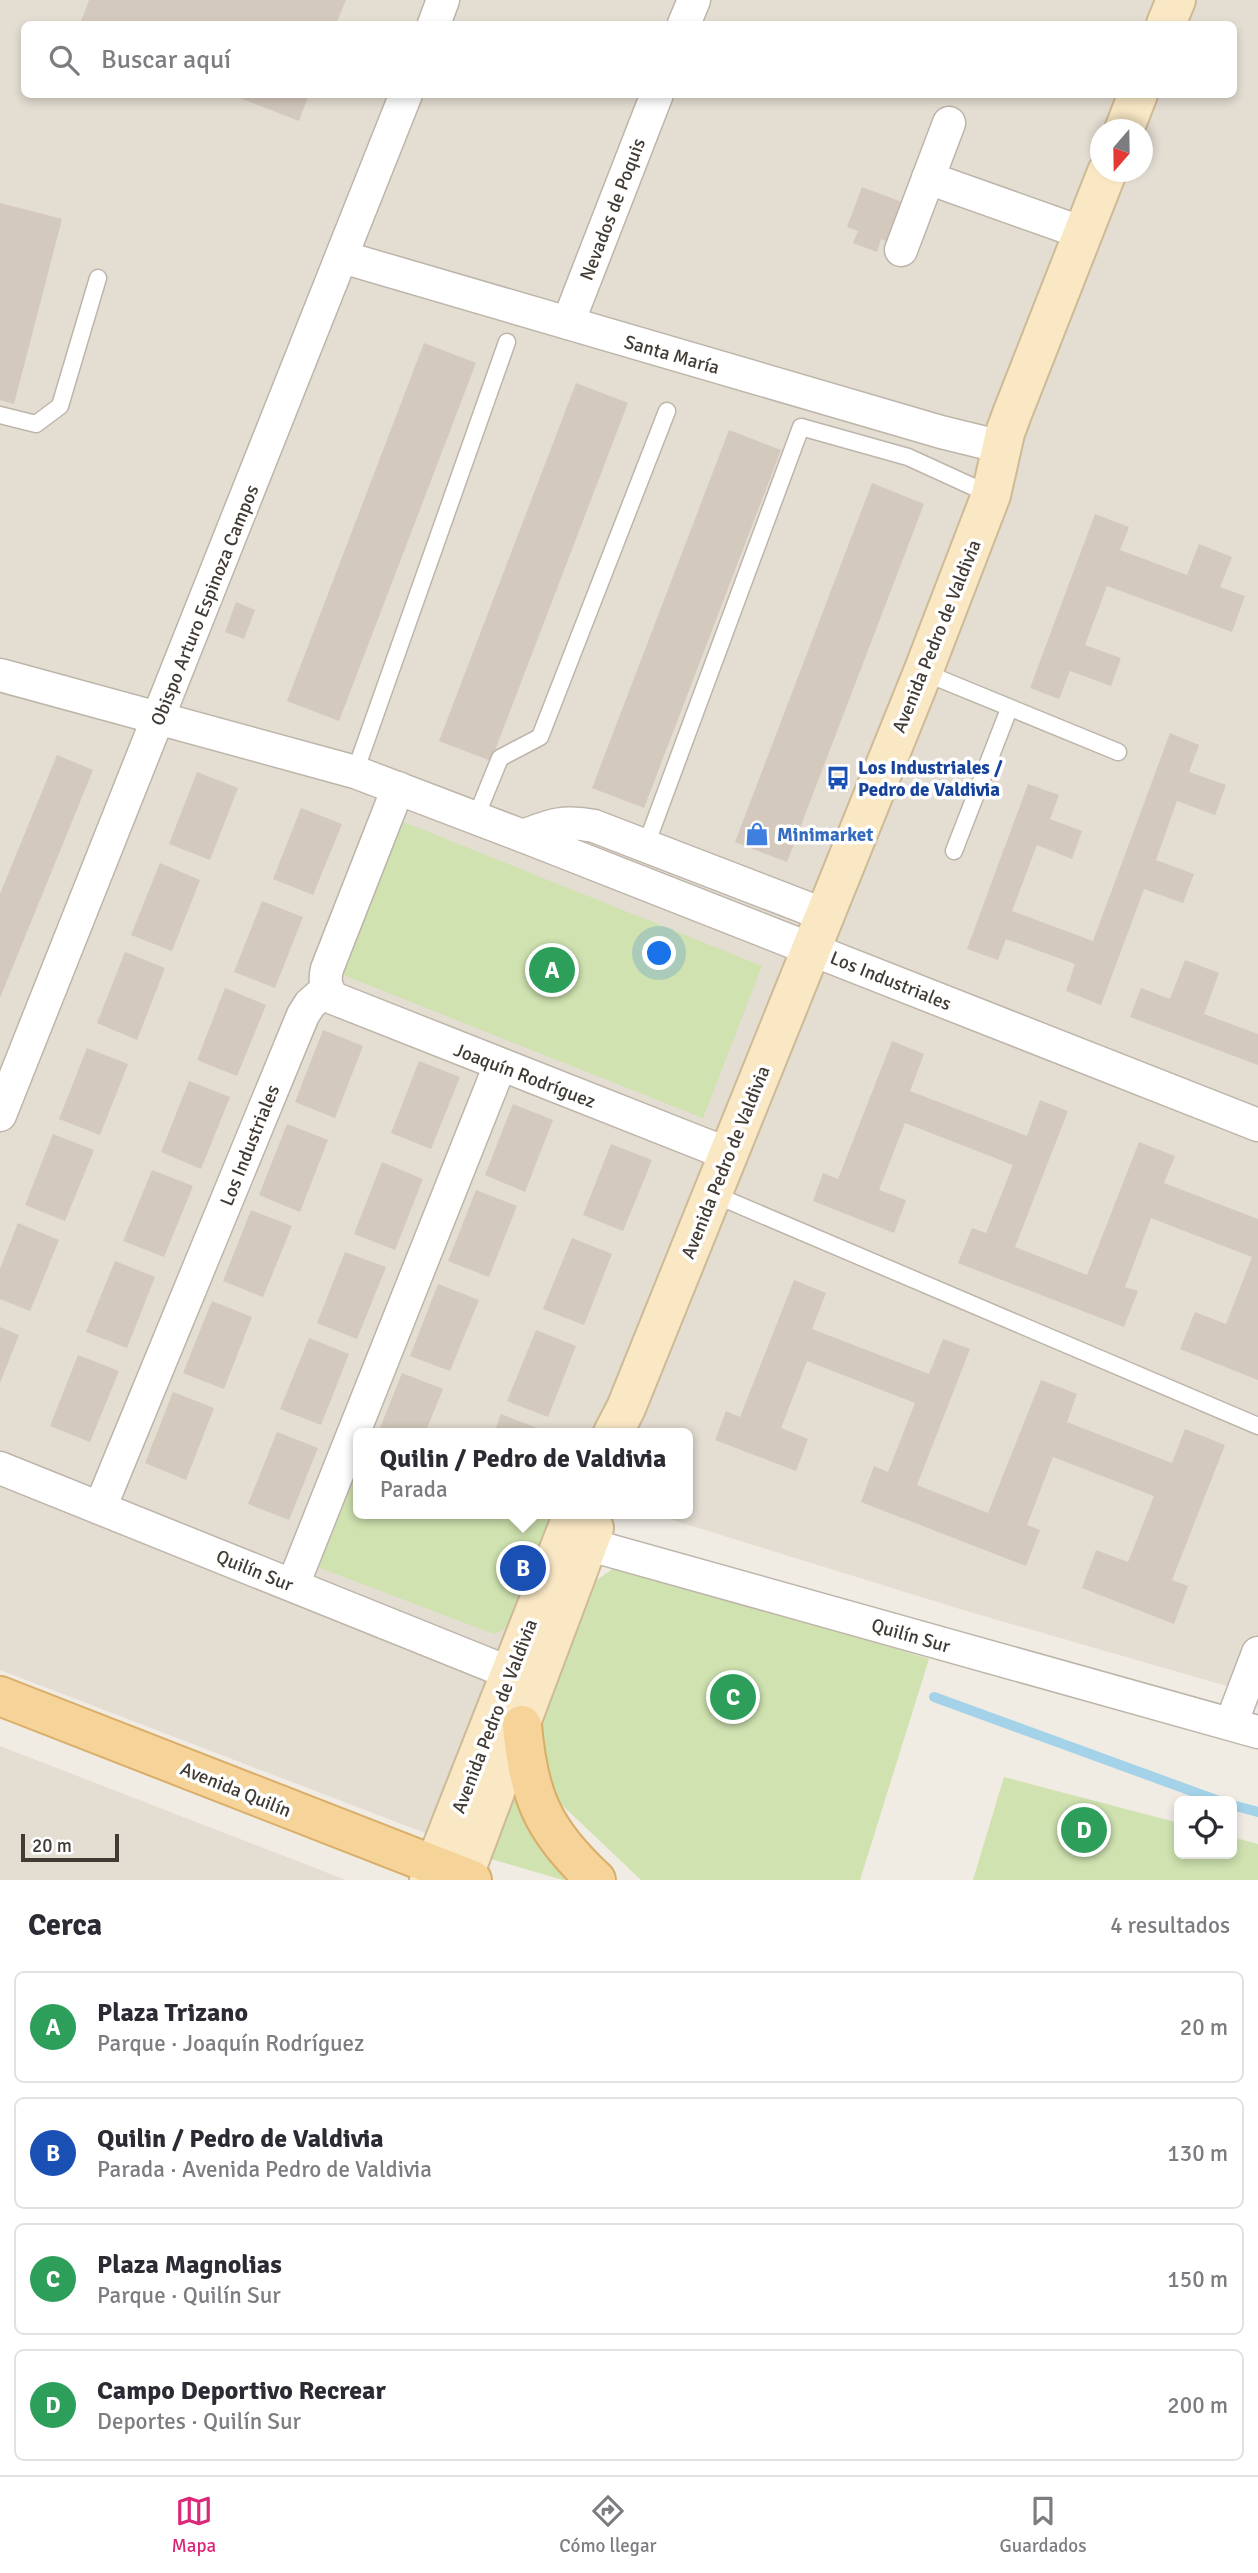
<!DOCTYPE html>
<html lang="es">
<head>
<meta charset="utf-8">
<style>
	:root { --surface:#fff; --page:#f2f2f3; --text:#2b2b33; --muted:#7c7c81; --line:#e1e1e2; --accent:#db2777 }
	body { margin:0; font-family:Signika,sans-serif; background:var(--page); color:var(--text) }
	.controls { position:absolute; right:21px; bottom:21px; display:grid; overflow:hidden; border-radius:10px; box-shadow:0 4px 10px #0003 }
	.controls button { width:63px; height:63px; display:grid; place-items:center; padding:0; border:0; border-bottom:2px solid var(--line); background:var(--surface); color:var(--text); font:35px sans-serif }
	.compass { position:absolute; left:1090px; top:119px; width:63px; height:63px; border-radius:50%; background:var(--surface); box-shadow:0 4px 10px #0003; rotate:200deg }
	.scale { position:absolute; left:21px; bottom:18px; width:98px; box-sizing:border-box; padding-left:7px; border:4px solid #423b34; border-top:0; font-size:19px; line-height:24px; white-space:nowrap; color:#423b34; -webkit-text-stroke:5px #fff; paint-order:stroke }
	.you { position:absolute; left:660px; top:954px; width:24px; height:24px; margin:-18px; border:5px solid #fff; border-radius:50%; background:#1a73e8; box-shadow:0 0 0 10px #1a73e833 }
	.badge { display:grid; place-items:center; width:46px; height:46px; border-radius:50%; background:var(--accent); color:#fff; font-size:23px; font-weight:700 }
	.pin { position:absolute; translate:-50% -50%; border:4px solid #fff; box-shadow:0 2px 7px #0006 }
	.popup { position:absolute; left:353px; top:1428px; width:340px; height:91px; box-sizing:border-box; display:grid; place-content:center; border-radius:10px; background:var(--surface); filter:drop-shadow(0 2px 5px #0005); font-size:23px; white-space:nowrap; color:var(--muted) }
	.popup b { font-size:26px; color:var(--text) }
	.popup::after { content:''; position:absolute; left:50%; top:100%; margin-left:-14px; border:14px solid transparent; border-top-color:var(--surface) }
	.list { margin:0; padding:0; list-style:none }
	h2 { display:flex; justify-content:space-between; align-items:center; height:91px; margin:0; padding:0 28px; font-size:30px }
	h2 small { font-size:23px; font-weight:400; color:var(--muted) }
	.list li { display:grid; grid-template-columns:46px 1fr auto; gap:21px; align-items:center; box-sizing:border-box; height:112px; margin:0 14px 14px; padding:0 14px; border:2px solid var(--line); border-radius:10px }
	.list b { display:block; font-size:26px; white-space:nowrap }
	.list p { margin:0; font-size:23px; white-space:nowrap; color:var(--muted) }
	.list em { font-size:23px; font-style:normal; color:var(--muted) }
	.icon { flex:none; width:38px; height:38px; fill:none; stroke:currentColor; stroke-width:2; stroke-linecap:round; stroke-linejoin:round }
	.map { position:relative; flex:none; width:1258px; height:1880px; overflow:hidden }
	.search { position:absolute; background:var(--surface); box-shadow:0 4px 10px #0003; left:21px; right:21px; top:21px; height:77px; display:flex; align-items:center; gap:18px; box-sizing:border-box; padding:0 24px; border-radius:10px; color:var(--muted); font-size:26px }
	.sheet { height:595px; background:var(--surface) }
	nav { display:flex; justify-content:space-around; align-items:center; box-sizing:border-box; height:98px; border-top:2px solid var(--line); background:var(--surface); font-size:19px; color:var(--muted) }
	nav a { display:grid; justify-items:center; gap:4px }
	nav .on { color:var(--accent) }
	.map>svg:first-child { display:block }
	.residential { fill:#e4ddd2; fill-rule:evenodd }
	.green { fill:#cfe2af }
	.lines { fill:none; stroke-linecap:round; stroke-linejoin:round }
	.stream { stroke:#a4d3e9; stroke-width:10 }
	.building { fill:#d4c9bd }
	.service-casing { stroke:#beb5aa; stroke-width:19 }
	.minor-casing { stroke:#beb5aa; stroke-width:35 }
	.secondary-casing { stroke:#cdba96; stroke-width:42 }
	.primary-casing { stroke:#d9ae69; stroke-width:42 }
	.service { stroke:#fff; stroke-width:16 }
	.minor { stroke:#fff; stroke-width:32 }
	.secondary { stroke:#fae8c5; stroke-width:38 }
	.primary { stroke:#f6d398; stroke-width:38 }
	.labels { text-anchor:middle; stroke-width:7; stroke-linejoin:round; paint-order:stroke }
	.street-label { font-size:19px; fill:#423b34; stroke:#fff }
	.transit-label { font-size:19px; font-weight:bold; fill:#164399; stroke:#fff; text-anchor:start }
	.shop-label { font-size:19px; font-weight:bold; fill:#366cbe; stroke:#fff; text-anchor:start }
</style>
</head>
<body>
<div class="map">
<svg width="1258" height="1880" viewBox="0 0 1258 1880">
	<rect width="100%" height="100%" fill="#f0ece4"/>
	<g class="residential">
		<path d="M0,0H1258V1695L973,1613L653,1514H688V1433H358V1514H556L425,1833L0,1670ZM24,24H1234V94H24ZM1100,130H1142V172H1100Z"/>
		<polygon points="0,1746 346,1880 0,1880"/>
	</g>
	<g class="green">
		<polygon points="401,821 762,966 703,1118 341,974"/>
		<polygon points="358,1454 358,1514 546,1514 559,1519 520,1620 494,1634 315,1566"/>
		<polygon points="621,1563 929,1659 860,1880 641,1880 542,1786 534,1736 594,1582"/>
		<polygon points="517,1777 591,1880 563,1880 484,1857"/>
		<polygon points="1004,1777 1179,1823 1179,1854 1232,1854 1232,1837 1258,1844 1258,1880 973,1880"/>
	</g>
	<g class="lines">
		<g class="stream">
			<polyline points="934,1697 1219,1801"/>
			<polyline points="1232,1805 1258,1812"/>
		</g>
	</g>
	<g class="building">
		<polygon points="89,0 346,0 336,24 80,24"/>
		<polygon points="230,94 309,94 299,121"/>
		<polygon points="862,187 907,204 892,243 881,239 877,252 853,243 858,231 847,227"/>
		<polygon points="0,203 62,219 14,404 0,400"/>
		<polygon points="424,343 476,363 339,721 287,701"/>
		<polygon points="576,383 628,403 491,761 439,741"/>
		<polygon points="729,430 781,450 644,808 592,788"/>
		<polygon points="872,483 924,504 787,862 735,842"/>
		<polygon points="1095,514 1129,527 1120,550 1187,575 1199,544 1232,557 1220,587 1245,596 1232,632 1107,586 1085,645 1121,658 1111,686 1070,671 1059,699 1030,688"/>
		<polygon points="236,602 255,610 244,639 225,632"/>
		<polygon points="1170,733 1199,745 1189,772 1226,785 1215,815 1177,801 1156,860 1194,874 1183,903 1144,889 1101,1005 1066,991 1075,964 1006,939 998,960 967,949 1028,784 1059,795 1050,819 1082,831 1072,859 1037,845 1012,911 1093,941"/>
		<polygon points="57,755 93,770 0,998 0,894"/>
		<polygon points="197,772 238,788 210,860 169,844"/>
		<polygon points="301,808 342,824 313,895 273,879"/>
		<polygon points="160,863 200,880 172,951 131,935"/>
		<polygon points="262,901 303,917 275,988 234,972"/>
		<polygon points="125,952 165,968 137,1040 97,1023"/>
		<polygon points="1185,960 1219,973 1204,1014 1258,1034 1258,1065 1130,1017 1141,988 1170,999"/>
		<polygon points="225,988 266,1005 237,1076 197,1060"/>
		<polygon points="323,1030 363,1046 335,1118 295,1102"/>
		<polygon points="892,1041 924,1054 910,1091 1027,1136 1040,1100 1068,1111 1015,1247 1087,1275 1139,1142 1175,1156 1164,1183 1258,1219 1258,1380 1180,1349 1195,1312 1226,1324 1252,1257 1151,1218 1125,1287 1138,1291 1124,1327 958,1263 972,1228 986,1233 1013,1165 905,1123 879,1190 906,1200 894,1233 813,1201 823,1173 838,1179"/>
		<polygon points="87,1048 128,1064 100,1135 59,1119"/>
		<polygon points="419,1061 460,1077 431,1149 391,1133"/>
		<polygon points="189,1081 230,1097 201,1169 161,1152"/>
		<polygon points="513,1104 553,1120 525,1192 485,1175"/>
		<polygon points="287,1124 328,1140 300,1212 259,1195"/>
		<polygon points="53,1134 94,1150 65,1221 25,1205"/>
		<polygon points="611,1144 652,1160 623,1231 583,1215"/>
		<polygon points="382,1162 423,1179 395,1250 354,1234"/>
		<polygon points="152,1170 193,1186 164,1257 123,1241"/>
		<polygon points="476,1190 517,1206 489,1277 448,1261"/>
		<polygon points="251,1210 292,1226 263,1297 223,1281"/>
		<polygon points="18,1223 59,1240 30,1311 0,1299 0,1269"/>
		<polygon points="572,1238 612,1254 584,1325 543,1309"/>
		<polygon points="345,1252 386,1267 357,1339 317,1323"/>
		<polygon points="115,1261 155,1277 127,1348 86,1332"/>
		<polygon points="794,1280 826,1293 812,1329 929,1374 943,1339 970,1349 917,1485 988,1513 1041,1380 1077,1394 1067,1422 1172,1463 1185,1429 1225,1445 1172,1580 1188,1586 1174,1624 1082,1588 1096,1550 1128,1562 1154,1496 1053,1457 1027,1525 1040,1530 1026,1566 861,1502 874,1466 888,1472 915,1403 807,1361 781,1428 808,1439 796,1471 715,1440 726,1411 740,1417"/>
		<polygon points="438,1284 479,1300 450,1371 410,1356"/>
		<polygon points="212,1301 252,1317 224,1389 183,1373"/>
		<polygon points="0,1327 19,1335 0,1383"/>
		<polygon points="536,1330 576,1346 548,1417 507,1401"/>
		<polygon points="309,1338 349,1354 321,1425 280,1409"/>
		<polygon points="78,1355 119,1371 90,1442 50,1426"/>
		<polygon points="402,1373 443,1389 425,1433 378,1433"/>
		<polygon points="173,1392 214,1408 186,1480 145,1463"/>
		<polygon points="501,1414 542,1430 540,1433 494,1433"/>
		<polygon points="277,1432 318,1448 289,1520 248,1504"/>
	</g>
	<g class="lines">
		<g class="service-casing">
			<g id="service">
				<polyline points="0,415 36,424 60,406 98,278"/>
				<polyline points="923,672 1118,752"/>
				<polyline points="355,772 507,342"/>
				<polyline points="476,817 500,758 540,737 667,411"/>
				<polyline points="646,845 801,427 908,457 991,495"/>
				<polyline points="954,851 1009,709"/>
				<polyline points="713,1194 1258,1426"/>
			</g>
		</g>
		<g class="minor-casing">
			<g id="minor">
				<polyline points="434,24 443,0"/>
				<polyline points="684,24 694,0"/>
				<polyline points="928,178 1083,233"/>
				<polyline points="901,250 949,123"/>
				<polyline points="342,257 941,432 1002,447"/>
				<polyline points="568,323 657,94"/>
				<polyline points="0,675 355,772 523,836 1258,1125"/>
				<path d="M398,788L327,969C324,981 326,988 333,998L728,1154"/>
				<path d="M523,836C551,825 564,820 594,826L825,915"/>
				<polyline points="0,1115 406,94"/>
				<polyline points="0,1468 510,1673"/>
				<polyline points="100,1508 303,1015 310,1004 327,989"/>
				<polyline points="565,1538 1258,1732"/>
				<polyline points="293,1585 500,1065"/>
				<polyline points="1231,1724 1258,1653"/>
			</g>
		</g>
		<g class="secondary-casing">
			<g id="secondary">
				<polyline points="1166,24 1176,0"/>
				<polyline points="1124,130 1138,94"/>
				<polyline points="613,1433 626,1408 923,672 991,495 1005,433 1012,414 1107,172"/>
				<polyline points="429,1880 573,1514"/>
				<polyline points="462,1880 594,1528"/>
			</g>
		</g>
		<g class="primary-casing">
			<g id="primary">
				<polyline points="0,1696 472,1880"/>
				<path d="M522,1725C528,1796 543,1831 596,1880"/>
			</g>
		</g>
		<use href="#service" class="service"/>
		<use href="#minor" class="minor"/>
		<use href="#secondary" class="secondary"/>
		<use href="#primary" class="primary"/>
	</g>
	<defs>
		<g id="bus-bare" transform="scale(1.89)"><path d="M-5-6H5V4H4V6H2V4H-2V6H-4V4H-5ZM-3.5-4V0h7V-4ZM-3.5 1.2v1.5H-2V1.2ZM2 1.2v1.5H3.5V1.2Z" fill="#1a4fb4" stroke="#fff" stroke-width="2.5" paint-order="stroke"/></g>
		<g id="shop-bare" transform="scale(1.89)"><path d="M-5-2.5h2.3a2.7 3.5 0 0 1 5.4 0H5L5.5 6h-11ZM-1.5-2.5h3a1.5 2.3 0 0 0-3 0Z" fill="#3f7fe0" stroke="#fff" stroke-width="2.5" paint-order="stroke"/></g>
	</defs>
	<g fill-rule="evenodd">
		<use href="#bus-bare" x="838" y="778"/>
		<use href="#shop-bare" x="757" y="834"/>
	</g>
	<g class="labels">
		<g class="street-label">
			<text transform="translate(612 209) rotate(-69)" y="7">Nevados de Poquis</text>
			<text transform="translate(672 354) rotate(16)" y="7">Santa María</text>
			<text transform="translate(204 605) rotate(-68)" y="7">Obispo Arturo Espinoza Campos</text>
			<text transform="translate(936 636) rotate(-68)" y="7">Avenida Pedro de Valdivia</text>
			<text transform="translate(891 980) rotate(22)" y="7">Los Industriales</text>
			<text transform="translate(525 1075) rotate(21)" y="7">Joaquín Rodríguez</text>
			<text transform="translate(249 1145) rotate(-68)" y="7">Los Industriales</text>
			<text transform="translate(725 1162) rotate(-68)" y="7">Avenida Pedro de Valdivia</text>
			<text transform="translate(255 1570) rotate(22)" y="7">Quilín Sur</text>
			<text transform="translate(911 1635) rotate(16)" y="7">Quilín Sur</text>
			<text transform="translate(494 1716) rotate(-69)" y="7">Avenida Pedro de Valdivia</text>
			<text transform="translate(236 1789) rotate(22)" y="7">Avenida Quilín</text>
		</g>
		<g class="transit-label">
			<text x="858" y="774">Los Industriales /<tspan x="858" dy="22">Pedro de Valdivia</tspan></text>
		</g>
		<g class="shop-label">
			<text x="777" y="841">Minimarket</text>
		</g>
	</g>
</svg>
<div class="controls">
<button><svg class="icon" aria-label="locate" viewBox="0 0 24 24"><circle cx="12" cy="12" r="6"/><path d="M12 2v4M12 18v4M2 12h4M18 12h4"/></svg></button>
</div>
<svg class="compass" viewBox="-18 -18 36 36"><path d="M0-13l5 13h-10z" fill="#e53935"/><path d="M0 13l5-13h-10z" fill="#7c7c81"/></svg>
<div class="scale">20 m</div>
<div class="you"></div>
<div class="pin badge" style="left:552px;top:970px;background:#2e9e5b">A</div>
<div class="pin badge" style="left:523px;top:1568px;background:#1a4fb4">B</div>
<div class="popup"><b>Quilin / Pedro de Valdivia</b>Parada</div>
<div class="pin badge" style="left:733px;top:1697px;background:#2e9e5b">C</div>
<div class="pin badge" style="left:1084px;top:1830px;background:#2e9e5b">D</div>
<div class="search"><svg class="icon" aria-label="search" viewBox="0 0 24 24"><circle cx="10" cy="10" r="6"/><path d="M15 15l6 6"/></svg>Buscar aquí</div>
</div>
<section class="sheet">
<h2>Cerca<small>4 resultados</small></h2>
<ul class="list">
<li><span class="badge" style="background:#2e9e5b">A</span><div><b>Plaza Trizano</b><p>Parque · Joaquín Rodríguez</p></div><em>20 m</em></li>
<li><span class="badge" style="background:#1a4fb4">B</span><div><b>Quilin / Pedro de Valdivia</b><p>Parada · Avenida Pedro de Valdivia</p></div><em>130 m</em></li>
<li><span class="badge" style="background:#2e9e5b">C</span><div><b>Plaza Magnolias</b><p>Parque · Quilín Sur</p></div><em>150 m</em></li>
<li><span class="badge" style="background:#2e9e5b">D</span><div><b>Campo Deportivo Recrear</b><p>Deportes · Quilín Sur</p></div><em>200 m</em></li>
</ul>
</section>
<nav>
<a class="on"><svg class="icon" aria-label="map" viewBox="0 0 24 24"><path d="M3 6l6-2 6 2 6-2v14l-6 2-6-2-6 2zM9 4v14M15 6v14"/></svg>Mapa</a>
<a><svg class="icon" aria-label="directions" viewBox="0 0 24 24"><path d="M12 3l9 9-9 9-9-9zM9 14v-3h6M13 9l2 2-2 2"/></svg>Cómo llegar</a>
<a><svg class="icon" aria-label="saved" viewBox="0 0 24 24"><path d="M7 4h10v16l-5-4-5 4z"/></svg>Guardados</a>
</nav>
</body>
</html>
